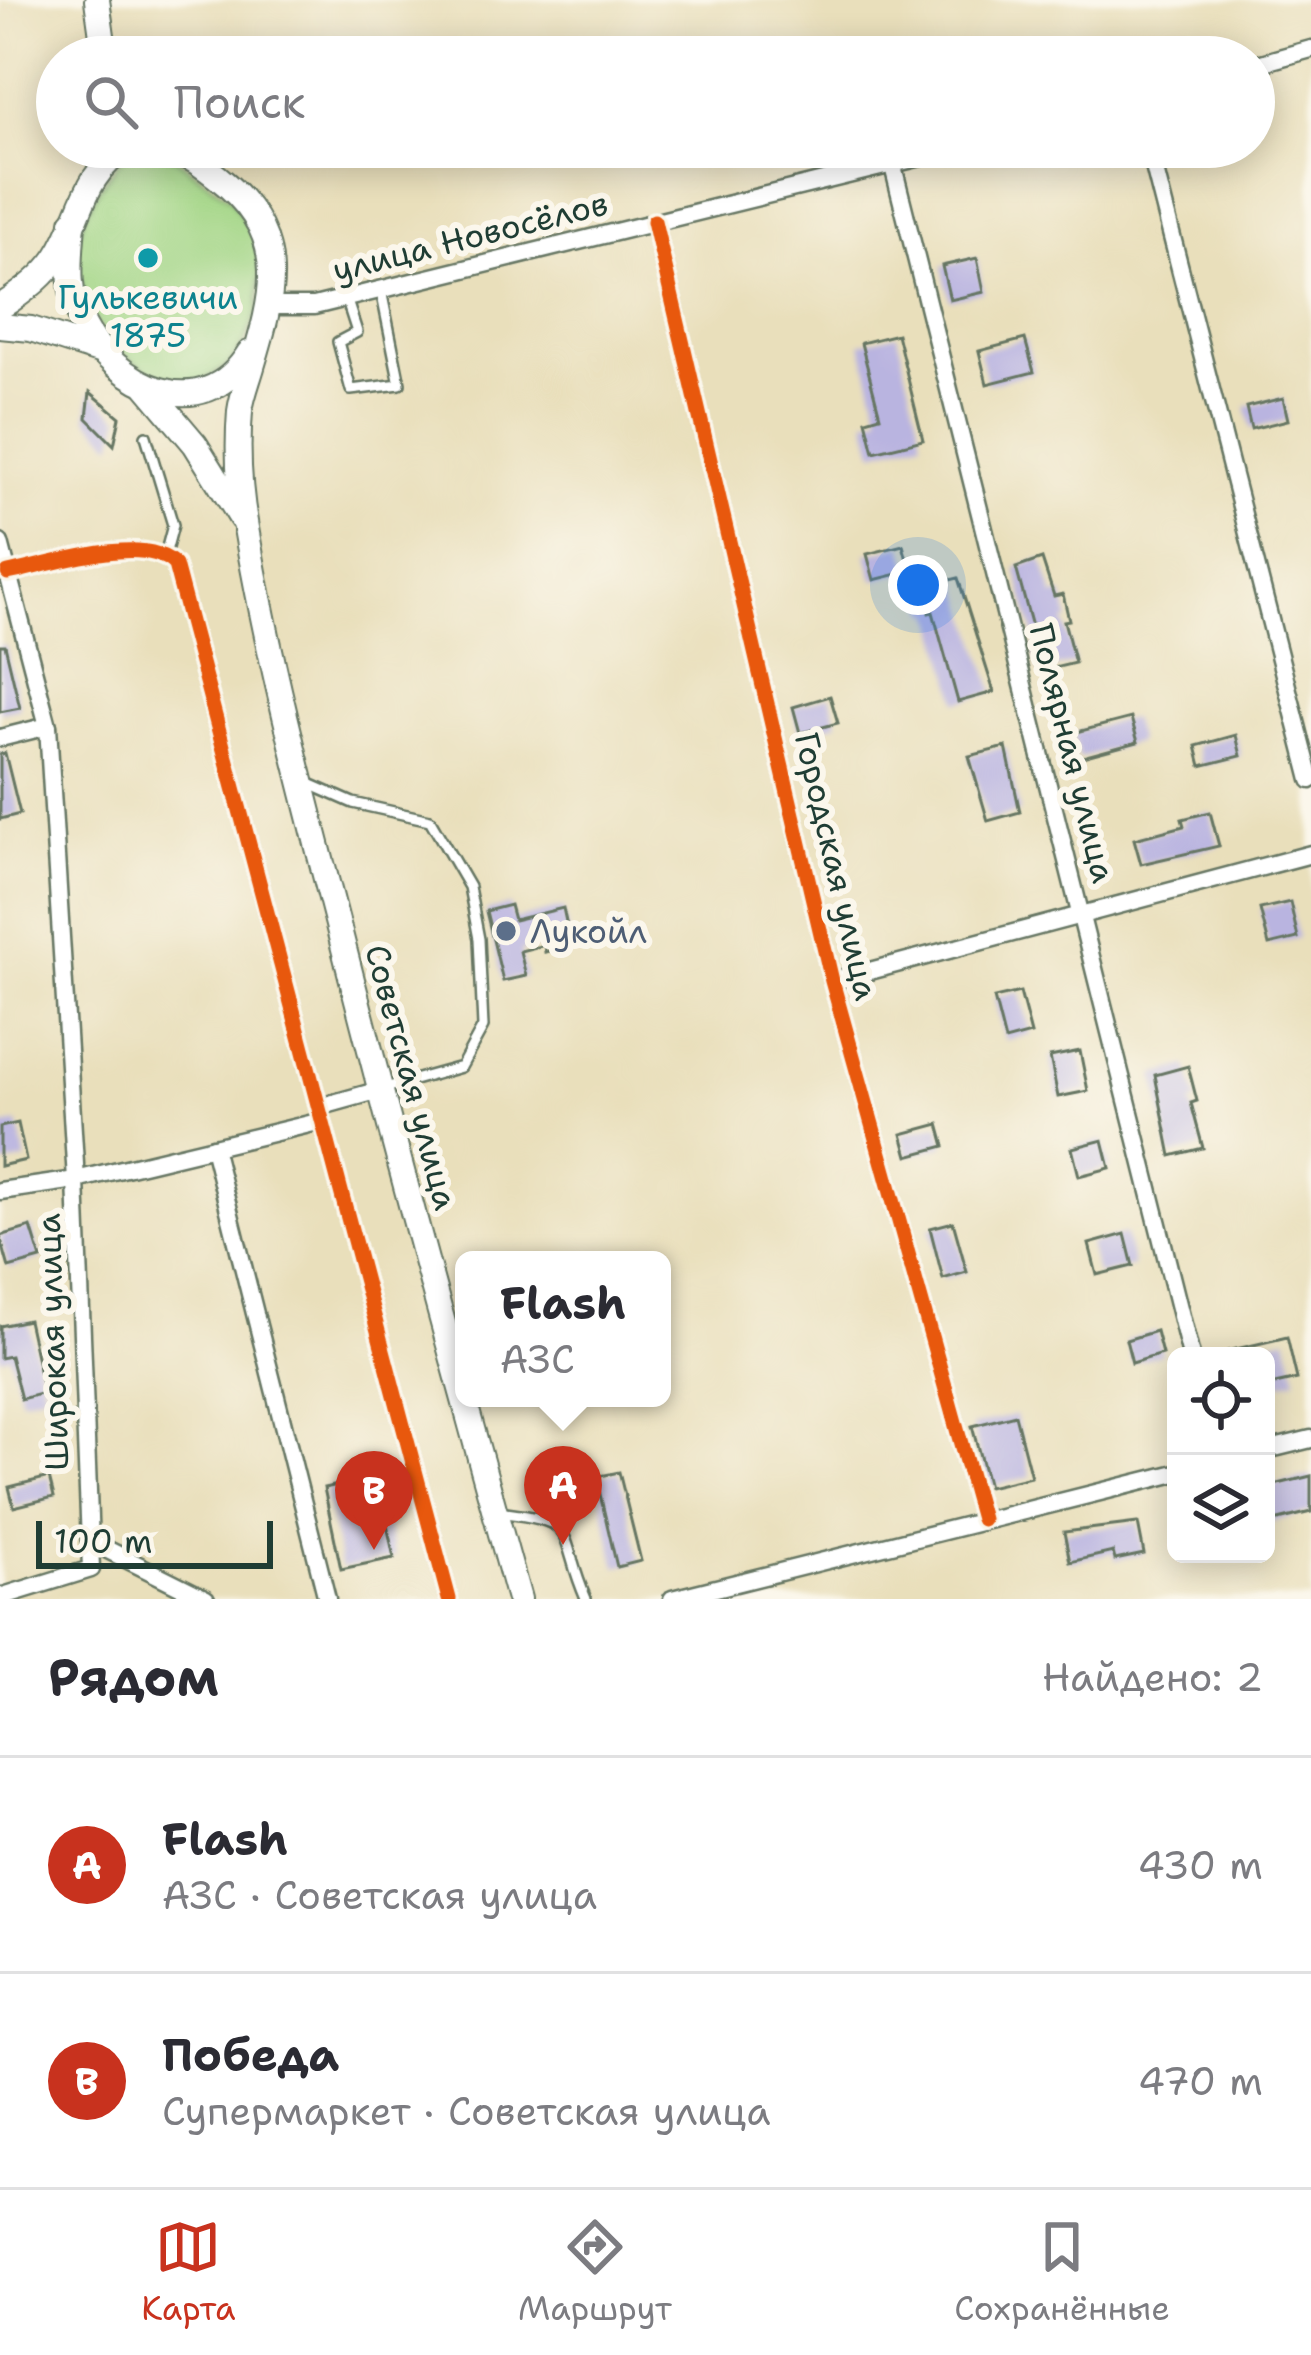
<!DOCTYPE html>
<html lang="ru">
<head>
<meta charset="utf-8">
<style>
	:root { --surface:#fff; --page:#f7f7f7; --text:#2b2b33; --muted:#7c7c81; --line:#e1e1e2; --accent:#c8321e }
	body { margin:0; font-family:"Shantell Sans",sans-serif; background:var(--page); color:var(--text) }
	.controls { position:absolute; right:36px; bottom:36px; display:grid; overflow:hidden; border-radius:18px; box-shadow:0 6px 30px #0003 }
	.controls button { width:108px; height:108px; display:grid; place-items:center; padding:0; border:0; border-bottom:3px solid var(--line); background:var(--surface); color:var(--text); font:60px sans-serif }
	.scale { position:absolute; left:36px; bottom:30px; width:237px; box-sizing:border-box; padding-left:12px; border:6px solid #1f3d34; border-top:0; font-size:33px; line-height:42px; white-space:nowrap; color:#1f3d34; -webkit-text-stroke:9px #fbf7ec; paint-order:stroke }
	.you { position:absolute; left:918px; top:585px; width:42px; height:42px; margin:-30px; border:9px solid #fff; border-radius:50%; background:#1a73e8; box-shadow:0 0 0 18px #1a73e833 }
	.badge { display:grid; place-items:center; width:78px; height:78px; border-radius:50%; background:var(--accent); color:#fff; font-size:39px; font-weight:700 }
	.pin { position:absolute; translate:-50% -99px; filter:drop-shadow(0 3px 6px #0008) }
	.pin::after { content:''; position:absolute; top:63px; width:42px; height:36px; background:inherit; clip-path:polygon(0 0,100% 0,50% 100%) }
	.popup { position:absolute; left:455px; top:1251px; width:216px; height:156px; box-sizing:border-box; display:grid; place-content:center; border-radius:18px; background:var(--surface); filter:drop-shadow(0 3px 9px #0005); font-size:39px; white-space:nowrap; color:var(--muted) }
	.popup b { font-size:45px; color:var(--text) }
	.popup::after { content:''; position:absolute; left:50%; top:100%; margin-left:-24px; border:24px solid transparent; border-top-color:var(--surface) }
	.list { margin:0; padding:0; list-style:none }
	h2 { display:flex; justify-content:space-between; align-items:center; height:156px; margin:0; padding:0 48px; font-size:51px }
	h2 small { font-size:39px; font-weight:400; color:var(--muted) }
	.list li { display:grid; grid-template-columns:78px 1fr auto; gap:36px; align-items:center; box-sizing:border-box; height:216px; padding:0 48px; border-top:3px solid var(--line) }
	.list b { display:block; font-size:45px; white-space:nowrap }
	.list p { margin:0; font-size:39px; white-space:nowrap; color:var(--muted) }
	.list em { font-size:39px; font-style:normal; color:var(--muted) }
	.icon { flex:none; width:66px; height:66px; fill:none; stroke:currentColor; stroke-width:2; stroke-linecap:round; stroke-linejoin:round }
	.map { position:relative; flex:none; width:1311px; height:1599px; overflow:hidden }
	.search { position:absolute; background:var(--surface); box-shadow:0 6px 30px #0003; left:36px; right:36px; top:36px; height:132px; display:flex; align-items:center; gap:30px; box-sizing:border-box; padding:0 42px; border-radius:66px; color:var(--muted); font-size:45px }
	.sheet { height:588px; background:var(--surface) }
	nav { display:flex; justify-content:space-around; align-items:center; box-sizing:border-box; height:168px; border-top:3px solid var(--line); background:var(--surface); font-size:33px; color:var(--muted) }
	nav a { display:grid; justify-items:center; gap:6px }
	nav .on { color:var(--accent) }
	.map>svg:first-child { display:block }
	.green { fill:#a2d585; stroke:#60895c; stroke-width:3 }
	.building { fill:#b9b4e0 }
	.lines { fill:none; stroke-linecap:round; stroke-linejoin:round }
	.lane-casing { stroke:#667663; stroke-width:14 }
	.street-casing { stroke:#667663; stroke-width:21 }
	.secondary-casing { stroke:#667663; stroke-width:28 }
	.lane { stroke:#fff; stroke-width:9 }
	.street { stroke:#fff; stroke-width:16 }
	.secondary { stroke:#fff; stroke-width:24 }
	.cycleway-casing { stroke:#fbf7ec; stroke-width:22 }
	.cycleway { stroke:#e8590c; stroke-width:15 }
	.culture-dot { fill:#0f9aa8; stroke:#fbf7ec; stroke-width:4.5 }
	.service-dot { fill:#5c6f8a; stroke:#fbf7ec; stroke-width:4.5 }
	.labels { text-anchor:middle; stroke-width:12; stroke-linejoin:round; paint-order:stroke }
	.street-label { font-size:33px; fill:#1f3d34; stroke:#fbf7ec }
	.culture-label { font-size:33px; fill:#0d838f; stroke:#fbf7ec }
	.service-label { font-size:33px; fill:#4e5e75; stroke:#fbf7ec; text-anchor:start }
</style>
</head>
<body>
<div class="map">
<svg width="1311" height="1599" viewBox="0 0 1311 1599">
	<rect width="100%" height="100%" fill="#fbf7ec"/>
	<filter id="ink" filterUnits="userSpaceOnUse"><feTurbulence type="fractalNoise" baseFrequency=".00833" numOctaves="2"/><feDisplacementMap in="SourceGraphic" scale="24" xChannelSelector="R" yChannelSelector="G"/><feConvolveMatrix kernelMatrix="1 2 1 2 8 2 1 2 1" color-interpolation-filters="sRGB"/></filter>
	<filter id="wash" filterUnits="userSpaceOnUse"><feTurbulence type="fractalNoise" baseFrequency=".004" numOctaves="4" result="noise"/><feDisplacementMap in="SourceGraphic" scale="48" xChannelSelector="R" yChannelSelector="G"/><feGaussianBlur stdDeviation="2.7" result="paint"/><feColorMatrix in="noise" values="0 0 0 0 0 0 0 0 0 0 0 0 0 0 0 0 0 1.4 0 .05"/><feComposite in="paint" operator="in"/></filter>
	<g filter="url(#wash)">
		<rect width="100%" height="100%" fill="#e9dfbb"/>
		<path class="green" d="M149,151L176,158L231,199L261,247L258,311L245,343L228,366L199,383C143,379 96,346 83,290C80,279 74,264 75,253C78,218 103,178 126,153Z"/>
		<g id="blocks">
			<g class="building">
				<polygon points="977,258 984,292 950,300 942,266"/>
				<polygon points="897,334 923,440 874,452 866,420 880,416 861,343"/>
				<polygon points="1025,339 1034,372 987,384 979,351"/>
				<polygon points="90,392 120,417 114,445 87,418"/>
				<polygon points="1283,398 1288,420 1251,429 1246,407"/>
				<polygon points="903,545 910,571 874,580 867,554"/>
				<polygon points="1042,559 1054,596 1063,594 1069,620 1064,621 1075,663 1038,672 1032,646 1037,645 1016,568"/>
				<polygon points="958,578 994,692 958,702 933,612 929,613 922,587"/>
				<polygon points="0,645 5,645 20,708 0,712"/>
				<polygon points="830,696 838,723 800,733 793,707"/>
				<polygon points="1131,718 1138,742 1079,758 1073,733"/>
				<polygon points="1236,735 1241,756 1201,766 1196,746"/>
				<polygon points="1006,747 1020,812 988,821 969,756"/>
				<polygon points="5,753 20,814 0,819 0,754"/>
				<polygon points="1210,812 1219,846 1141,864 1134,839 1184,826 1182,819"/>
				<polygon points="1290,902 1298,938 1269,945 1260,909"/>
				<polygon points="510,905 514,920 563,908 571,945 545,952 544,945 520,951 526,976 503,981 486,911"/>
				<polygon points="1020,992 1031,1034 1005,1041 994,998"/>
				<polygon points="1080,1051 1088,1091 1058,1097 1050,1057"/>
				<polygon points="1188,1066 1197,1101 1191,1103 1203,1148 1171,1156 1155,1075"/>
				<polygon points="18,1123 26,1160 0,1166 0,1127"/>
				<polygon points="939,1124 945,1146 908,1156 902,1134"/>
				<polygon points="1103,1140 1110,1168 1079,1176 1072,1148"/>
				<polygon points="953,1222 967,1272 943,1279 930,1228"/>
				<polygon points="31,1227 41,1259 9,1268 0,1236"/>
				<polygon points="1125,1234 1133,1266 1097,1275 1089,1244"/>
				<polygon points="28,1320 44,1393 21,1399 10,1356 0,1358 0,1326"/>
				<polygon points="1156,1331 1162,1354 1132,1363 1126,1340"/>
				<polygon points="1287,1337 1297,1379 1266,1386 1266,1356 1229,1356 1228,1351"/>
				<polygon points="1015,1415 1031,1477 988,1487 972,1426"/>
				<polygon points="619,1472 641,1561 617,1567 596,1477"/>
				<polygon points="1311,1476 1311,1512 1266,1523 1266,1487"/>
				<polygon points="49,1477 54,1497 14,1507 9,1487"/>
				<polygon points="377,1477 394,1558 341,1569 324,1488"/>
				<polygon points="1138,1523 1144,1554 1115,1560 1113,1552 1070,1562 1064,1532"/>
			</g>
		</g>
	</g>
	<g filter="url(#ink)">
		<use href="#blocks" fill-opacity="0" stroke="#667663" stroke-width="3"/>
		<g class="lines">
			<g class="lane-casing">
				<g id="lane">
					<polyline points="346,298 357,332 338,342 351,390 400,384 381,290"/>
					<polyline points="146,436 173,525 165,555"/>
					<polyline points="305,782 353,803 430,820 469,887 479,939 483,1027 461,1067 385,1088"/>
					<path d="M496,1512C583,1521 556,1530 586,1599"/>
				</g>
			</g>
			<g class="street-casing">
				<g id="street">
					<polyline points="1254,65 1311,49"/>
					<polyline points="1149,147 1311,780"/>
					<polyline points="893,166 1191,1356"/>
					<polyline points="654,221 832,981 982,1519"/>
					<polyline points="271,306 314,306 962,147"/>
					<polyline points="0,543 48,726 76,1180 91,1569 0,1597"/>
					<path d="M8,573C49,565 145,532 175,565L449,1599"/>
					<polyline points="0,738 48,726"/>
					<polyline points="832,981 1311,854"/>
					<polyline points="319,1107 380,1090"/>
					<polyline points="213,1147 327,1599"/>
					<polyline points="0,1191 76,1180 322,1121"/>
					<polyline points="1266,1450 1311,1439"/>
					<polyline points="90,1541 206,1599"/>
					<polyline points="672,1599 1176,1473"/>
				</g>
			</g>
			<g class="secondary-casing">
				<g id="secondary">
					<polyline points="97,0 105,57"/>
					<path d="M157,147C184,150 206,167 227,185C290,240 273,297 252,367C248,381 242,396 240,411C237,449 239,490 246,528C269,662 304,794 338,925C395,1151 457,1375 519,1599"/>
					<path d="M73,222C71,256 65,290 82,322C115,387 203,428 249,353"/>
					<path d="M0,307C21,294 43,278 57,257C84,215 80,177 127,147"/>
					<polyline points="0,326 31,329 102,352"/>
					<polyline points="146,386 195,444 241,518"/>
				</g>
			</g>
			<use href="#lane" class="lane"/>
			<use href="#street" class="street"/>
			<use href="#secondary" class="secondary"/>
			<g class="cycleway-casing">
				<g id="cycleway">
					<polyline points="654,221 832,981 982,1519"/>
					<path d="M8,573C49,565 145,532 175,565L449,1599"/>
				</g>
			</g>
			<use href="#cycleway" class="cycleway"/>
		</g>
	</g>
	<circle class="culture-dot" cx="148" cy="258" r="12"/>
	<circle class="service-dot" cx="506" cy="931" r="12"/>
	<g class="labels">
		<g class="street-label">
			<text transform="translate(470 236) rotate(-14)" y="12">улица Новосёлов</text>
			<text transform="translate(1073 753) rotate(76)" y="12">Полярная улица</text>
			<text transform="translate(837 866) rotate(77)" y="12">Городская улица</text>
			<text transform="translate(412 1077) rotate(75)" y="12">Советская улица</text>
			<text transform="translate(52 1342) rotate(-92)" y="12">Широкая улица</text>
		</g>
		<g class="culture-label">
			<text x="148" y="309">Гулькевичи<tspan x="148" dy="38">1875</tspan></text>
		</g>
		<g class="service-label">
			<text x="530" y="943">Лукойл</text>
		</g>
	</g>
</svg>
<div class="controls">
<button><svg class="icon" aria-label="locate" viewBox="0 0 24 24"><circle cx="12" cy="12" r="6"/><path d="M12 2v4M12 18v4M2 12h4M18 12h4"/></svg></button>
<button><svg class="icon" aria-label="layers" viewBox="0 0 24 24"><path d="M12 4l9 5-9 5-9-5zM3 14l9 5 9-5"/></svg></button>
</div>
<div class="scale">100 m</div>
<div class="you"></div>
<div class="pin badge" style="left:563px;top:1545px">A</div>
<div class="popup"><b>Flash</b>АЗС</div>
<div class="pin badge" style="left:374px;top:1550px">B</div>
<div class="search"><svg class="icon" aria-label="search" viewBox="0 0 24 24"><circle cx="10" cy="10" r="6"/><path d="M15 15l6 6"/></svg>Поиск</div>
</div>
<section class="sheet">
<h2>Рядом<small>Найдено: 2</small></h2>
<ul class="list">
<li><span class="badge">A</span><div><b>Flash</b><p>АЗС · Советская улица</p></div><em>430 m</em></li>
<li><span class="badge">B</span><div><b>Победа</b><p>Супермаркет · Советская улица</p></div><em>470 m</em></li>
</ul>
</section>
<nav>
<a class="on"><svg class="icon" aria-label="map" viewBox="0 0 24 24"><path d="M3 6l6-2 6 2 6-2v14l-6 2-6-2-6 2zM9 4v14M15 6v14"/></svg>Карта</a>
<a><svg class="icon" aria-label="directions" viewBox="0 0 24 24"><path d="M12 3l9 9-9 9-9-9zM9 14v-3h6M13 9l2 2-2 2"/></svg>Маршрут</a>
<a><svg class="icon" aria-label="saved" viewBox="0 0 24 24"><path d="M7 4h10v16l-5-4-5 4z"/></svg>Сохранённые</a>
</nav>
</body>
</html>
